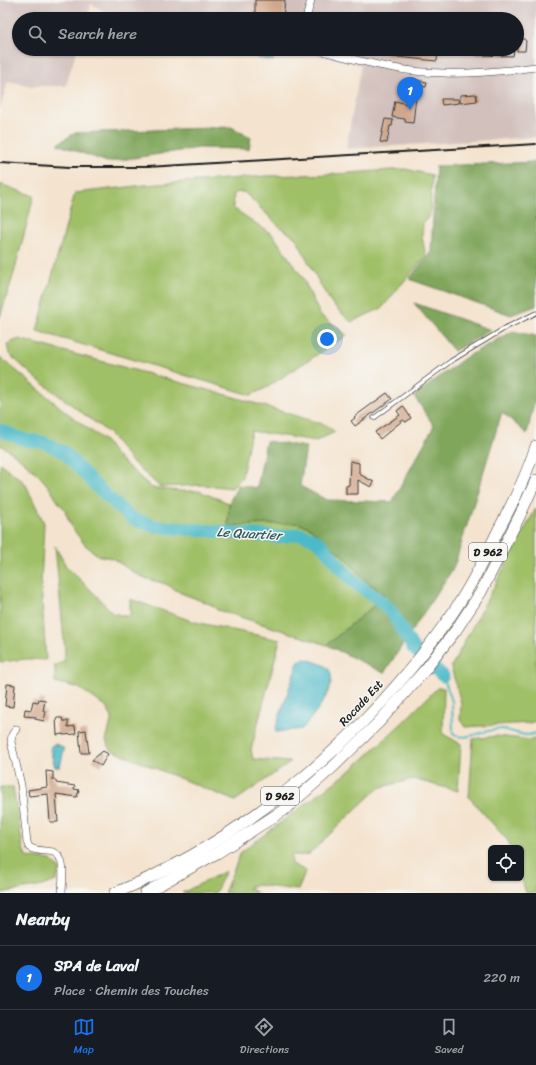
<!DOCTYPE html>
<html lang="en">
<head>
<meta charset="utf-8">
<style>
	:root { --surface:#171b24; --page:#20242c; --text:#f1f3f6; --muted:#9ea1a6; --line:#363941; --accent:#1a73e8 }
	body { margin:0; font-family:Sriracha,sans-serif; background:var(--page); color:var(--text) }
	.controls { position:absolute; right:12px; bottom:12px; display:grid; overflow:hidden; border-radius:6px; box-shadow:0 1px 3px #0004 }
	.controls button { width:36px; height:36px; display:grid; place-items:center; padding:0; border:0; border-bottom:1px solid var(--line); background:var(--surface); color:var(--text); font:20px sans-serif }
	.you { position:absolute; left:327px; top:339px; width:14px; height:14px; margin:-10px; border:3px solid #fff; border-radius:50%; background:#1a73e8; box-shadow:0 0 0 6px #1a73e833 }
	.badge { display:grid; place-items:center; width:26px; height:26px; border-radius:50%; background:var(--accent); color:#fff; font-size:13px; font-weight:700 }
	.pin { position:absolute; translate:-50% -33px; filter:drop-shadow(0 1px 2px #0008) }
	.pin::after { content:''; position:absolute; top:21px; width:14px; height:12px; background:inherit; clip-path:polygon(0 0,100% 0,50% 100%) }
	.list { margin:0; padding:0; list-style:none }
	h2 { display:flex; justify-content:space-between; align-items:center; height:52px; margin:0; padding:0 16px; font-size:17px }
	h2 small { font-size:13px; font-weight:400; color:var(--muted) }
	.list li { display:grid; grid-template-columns:26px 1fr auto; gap:12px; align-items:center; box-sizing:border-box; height:64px; padding:0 16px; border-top:1px solid var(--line) }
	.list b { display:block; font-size:15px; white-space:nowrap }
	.list p { margin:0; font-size:13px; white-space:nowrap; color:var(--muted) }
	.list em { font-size:13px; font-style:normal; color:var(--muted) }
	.icon { flex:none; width:22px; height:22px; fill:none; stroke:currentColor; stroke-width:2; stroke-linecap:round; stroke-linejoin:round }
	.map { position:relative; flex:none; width:536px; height:893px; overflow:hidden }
	.search { position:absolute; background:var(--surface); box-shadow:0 1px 3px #0004; left:12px; right:12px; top:12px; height:44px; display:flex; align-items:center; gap:10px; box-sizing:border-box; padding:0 14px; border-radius:22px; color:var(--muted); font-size:15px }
	.sheet { height:116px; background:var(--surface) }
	nav { display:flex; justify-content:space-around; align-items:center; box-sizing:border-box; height:56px; border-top:1px solid var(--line); background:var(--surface); font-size:11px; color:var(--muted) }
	nav a { display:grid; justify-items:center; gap:2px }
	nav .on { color:var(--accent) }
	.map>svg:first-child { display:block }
	.industrial { fill:#d1c0bc }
	.green { fill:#a0c068; stroke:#5e6e42 }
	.forest { fill:#80a65c; stroke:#4e613c }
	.water { fill:#4dbac8; stroke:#346b72 }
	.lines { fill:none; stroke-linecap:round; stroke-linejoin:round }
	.stream { stroke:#4dbac8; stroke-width:2 }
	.river { stroke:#4dbac8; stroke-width:13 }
	.building { fill:#d1a78b }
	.service-casing { stroke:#3c3a37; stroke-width:5 }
	.minor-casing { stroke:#3c3a37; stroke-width:8 }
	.primary-casing { stroke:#3c3a37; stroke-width:12 }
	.service { stroke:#fff; stroke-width:3.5 }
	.minor { stroke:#fff; stroke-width:7 }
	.primary { stroke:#fff; stroke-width:11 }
	.rail { stroke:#1c1c1c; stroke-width:2 }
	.labels { text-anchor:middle; stroke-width:3; stroke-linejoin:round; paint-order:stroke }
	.shield { fill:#f6f6f2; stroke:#5d5d5c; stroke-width:1 }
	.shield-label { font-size:11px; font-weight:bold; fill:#1c1c1c }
	.street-label { font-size:12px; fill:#1c1c1c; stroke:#f6f6f2 }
	.water-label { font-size:13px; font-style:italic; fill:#305b61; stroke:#f6f6f2 }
</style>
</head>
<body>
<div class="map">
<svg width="536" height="893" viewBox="0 0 536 893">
	<rect width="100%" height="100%" fill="#f6f6f2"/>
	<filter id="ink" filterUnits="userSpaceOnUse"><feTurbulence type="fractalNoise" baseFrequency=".025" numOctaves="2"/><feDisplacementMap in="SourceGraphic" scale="8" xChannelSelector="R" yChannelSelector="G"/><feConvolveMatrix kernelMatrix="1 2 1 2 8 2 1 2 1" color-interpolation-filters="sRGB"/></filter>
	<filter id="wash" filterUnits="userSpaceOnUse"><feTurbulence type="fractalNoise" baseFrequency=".012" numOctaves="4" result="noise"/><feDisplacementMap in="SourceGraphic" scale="16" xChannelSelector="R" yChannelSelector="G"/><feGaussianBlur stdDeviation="0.9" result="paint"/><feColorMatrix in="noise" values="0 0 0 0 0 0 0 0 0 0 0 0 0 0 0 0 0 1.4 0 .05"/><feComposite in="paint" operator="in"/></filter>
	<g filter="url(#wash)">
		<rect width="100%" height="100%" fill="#f4e3ce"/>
		<polygon class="industrial" points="0,0 536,0 536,137 346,149 361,65 298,49 517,49 517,19 119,19 91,4 87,19 19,19 19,49 77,49 66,86 32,86 8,81 0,109"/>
		<g class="green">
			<polygon points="405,169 432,175 430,215 423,223 422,236 426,256 400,286 382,308 351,322 333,305 322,288 296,238 280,227 244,192 234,193 233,208 273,235 303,278 320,315 347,335 266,388 251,395 37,331 75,193 145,185 267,176 335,174"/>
			<polygon points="0,184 34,196 14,273 0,317"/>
			<polygon points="19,339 234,397 326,425 335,432 316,441 251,431 242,477 232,488 204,485 160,487 131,461 109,433 37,379 9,354 7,344"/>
			<path d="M0,357L66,412L106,442L115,455L152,488L181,491H199L229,503L228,525L297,523L309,527L349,561L363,579L384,594L372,607L327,645L231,614L217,610L212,605L181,593L166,584L144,578L133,572L112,558L99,556L85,545L73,529L66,514L65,509C57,503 54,494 48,486C38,473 15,453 0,445Z"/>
			<polygon points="0,463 25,483 44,523 41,584 46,660 27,659 0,662"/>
			<polygon points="536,508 536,721 529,723 465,727 460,720 461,703 451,667"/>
			<polygon points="55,546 66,566 97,596 112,613 130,617 130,599 195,622 280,640 251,750 253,759 291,762 235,801 111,750 106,741 112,717 105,706 79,688 55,682 55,665 64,662 65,652"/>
			<polygon points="437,688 444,688 443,734 461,744 458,791 413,779 378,788 308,855 291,855 292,864 306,871 298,890 258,885 248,888 257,893 224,893 241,852 351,770 402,723"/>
			<polygon points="496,736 532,740 536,738 536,893 526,893 521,877 521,848 511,848 508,841 469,797 473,739"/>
			<polygon points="0,787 13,787 23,848 26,857 51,860 60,869 56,881 42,886 0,893"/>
			<polygon points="226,871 215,893 182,893"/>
		</g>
		<g class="forest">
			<polygon points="231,127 251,137 249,149 199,148 107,162 57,144 75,133"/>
			<polygon points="536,162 536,306 511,315 409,279 431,252 436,166"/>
			<polygon points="414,303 491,330 454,351"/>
			<polygon points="513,331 536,336 536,394 527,434 502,412 454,567 384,673 327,645 372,607 384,594 363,579 349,561 309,527 297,523 228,526 229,503 238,485 257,488 266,441 306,447 300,486 327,500 392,502 434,426 414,396 466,357"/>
		</g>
		<g class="water">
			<polygon points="259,49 276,49 273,61 258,58"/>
			<path d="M303,659C310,659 315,662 321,664C349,675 313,716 302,729L276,732L275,730L297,665L300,660Z"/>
			<polygon points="54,744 61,746 64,749 60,767 55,767 50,750 51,746"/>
		</g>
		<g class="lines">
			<path class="stream" d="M443,676L452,701L453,733C454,734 456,735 458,736C468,740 487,729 499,729C511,729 524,739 536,733"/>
			<polyline class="river" points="0,430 25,440 43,442 64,452 97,487 131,518 154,526 278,537 300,534 312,538 322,545 342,569 355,583 378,599 391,611 413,648 443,676"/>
		</g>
		<g id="blocks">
			<g class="building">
				<polygon points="255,0 285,0 283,17 255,15"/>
				<polygon points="517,39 524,39 526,41 525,51 517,51"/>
				<polygon points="387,49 438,49 437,61 387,56"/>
				<polygon points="476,49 514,49 513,56 476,55"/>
				<polygon points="408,79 427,82 426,87 415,86 414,97 416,97 413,123 405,122 405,119 392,117 395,101 407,104"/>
				<polygon points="476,94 477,101 460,103 460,95"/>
				<polygon points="441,99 458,99 459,103 442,105"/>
				<polygon points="385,119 393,120 392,126 390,126 387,143 380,142"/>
				<polygon points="387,393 392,399 355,426 351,421 355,418 354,417"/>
				<polygon points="403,406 411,418 406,422 403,420 380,439 375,432 400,415 397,411"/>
				<polygon points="350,461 359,463 359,474 374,482 371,487 358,480 358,494 346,494 346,486 349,485"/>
				<polygon points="7,684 15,685 13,707 5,706"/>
				<polygon points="39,699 45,700 43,711 46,711 44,721 35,719 36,717 24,716 25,709 31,710 33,701 38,702"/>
				<polygon points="56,718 62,718 63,721 68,721 68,727 75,726 76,734 63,735 63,734 57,735"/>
				<polygon points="86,730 89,753 81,753 79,731"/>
				<polygon points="103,751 108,754 101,766 92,760"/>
				<polygon points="46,771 53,772 53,780 56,780 56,783 75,786 74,789 79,790 77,797 56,794 58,822 50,822 48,794 29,796 28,790 47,787"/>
			</g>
		</g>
	</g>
	<g filter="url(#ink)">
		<use href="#blocks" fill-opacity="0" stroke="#3c3a37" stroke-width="1"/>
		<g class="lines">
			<g class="service-casing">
				<polyline id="service" points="374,418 451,361 507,327 536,313"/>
			</g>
			<g class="minor-casing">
				<g id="minor">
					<polyline points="306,19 311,0"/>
					<path d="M315,49C357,60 400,73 444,73C475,74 505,71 536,67"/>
					<path d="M16,729L12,735L11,742L21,785L27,842L29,847C37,852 45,850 53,852C67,856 62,882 62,893"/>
				</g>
			</g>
			<g class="primary-casing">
				<g id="primary">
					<path d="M115,893C247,839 365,737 447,621C468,592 484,559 500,527C514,501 527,474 536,446"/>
					<polyline points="145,893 217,853 284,810 334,766 379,722 425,670 456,630 481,592 520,515 536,480"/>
				</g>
			</g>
			<use href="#service" class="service"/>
			<use href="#minor" class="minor"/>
			<use href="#primary" class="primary"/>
			<polyline class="rail" points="0,163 70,167 147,167 536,144"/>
		</g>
	</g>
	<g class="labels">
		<g class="shield">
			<rect x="469" y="543" width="38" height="18" rx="3"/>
			<rect x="261" y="787" width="38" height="18" rx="3"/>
		</g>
		<g class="shield-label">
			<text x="488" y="556">D 962</text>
			<text x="280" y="800">D 962</text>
		</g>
		<g class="street-label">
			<text transform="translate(361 703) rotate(-47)" y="4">Rocade Est</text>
		</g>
		<g class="water-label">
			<text transform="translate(249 533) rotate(3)" y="5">Le Quartier</text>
		</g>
	</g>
</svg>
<div class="controls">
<button><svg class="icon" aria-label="locate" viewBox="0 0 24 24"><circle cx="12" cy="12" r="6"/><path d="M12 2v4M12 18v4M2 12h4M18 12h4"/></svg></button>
</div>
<div class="you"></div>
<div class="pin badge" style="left:410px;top:110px">1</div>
<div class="search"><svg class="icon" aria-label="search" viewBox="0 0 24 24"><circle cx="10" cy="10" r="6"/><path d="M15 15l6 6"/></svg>Search here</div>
</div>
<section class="sheet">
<h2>Nearby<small></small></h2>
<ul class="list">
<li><span class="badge">1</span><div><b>SPA de Laval</b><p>Place · Chemin des Touches</p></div><em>220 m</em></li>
</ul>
</section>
<nav>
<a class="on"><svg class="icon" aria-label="map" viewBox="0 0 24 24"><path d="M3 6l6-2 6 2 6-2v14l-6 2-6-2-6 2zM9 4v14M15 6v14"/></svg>Map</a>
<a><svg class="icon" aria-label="directions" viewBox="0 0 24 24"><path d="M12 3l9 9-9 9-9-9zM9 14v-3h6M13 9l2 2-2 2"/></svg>Directions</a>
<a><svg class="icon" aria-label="saved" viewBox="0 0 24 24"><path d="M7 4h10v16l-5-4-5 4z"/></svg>Saved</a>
</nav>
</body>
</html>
